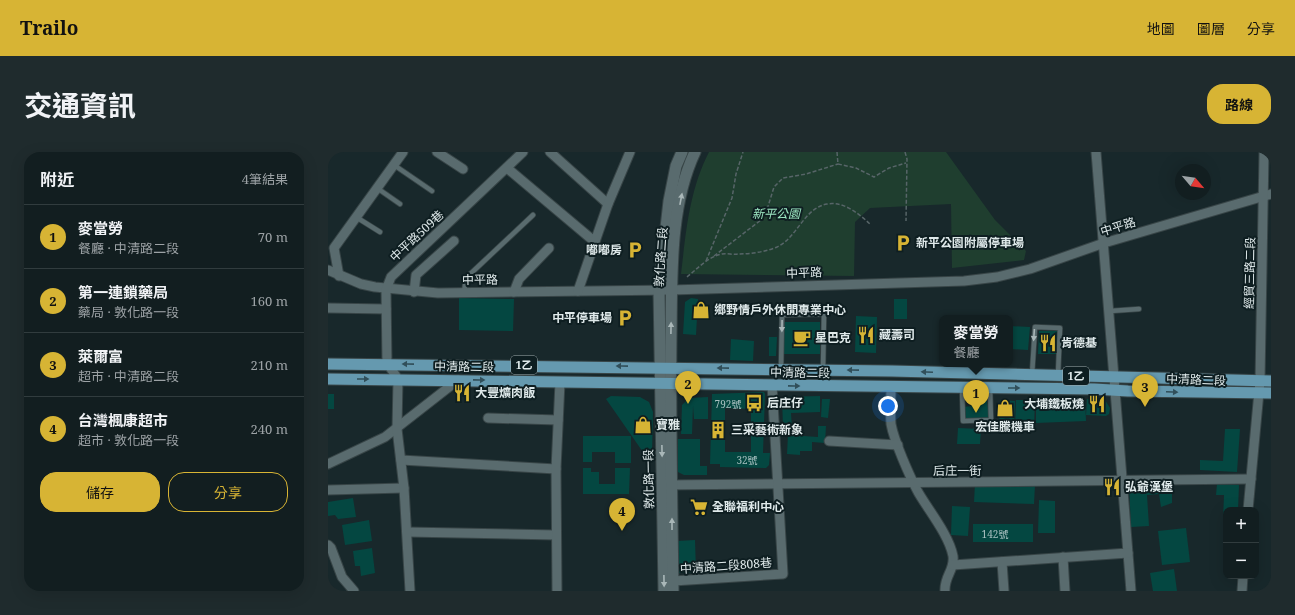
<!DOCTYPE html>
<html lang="zh-TW">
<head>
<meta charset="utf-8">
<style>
	:root { --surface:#121e20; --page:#1f2b2d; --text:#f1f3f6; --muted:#9ca2a5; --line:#313c3e; --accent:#d7b434 }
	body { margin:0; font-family:"Noto Serif","Noto Sans TC",serif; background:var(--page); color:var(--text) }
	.controls { position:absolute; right:12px; bottom:12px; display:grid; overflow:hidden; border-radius:8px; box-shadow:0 4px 16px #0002 }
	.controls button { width:36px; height:36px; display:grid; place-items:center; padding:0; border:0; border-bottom:1px solid var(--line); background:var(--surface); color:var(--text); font:20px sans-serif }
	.compass { position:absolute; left:847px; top:12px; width:36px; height:36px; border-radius:50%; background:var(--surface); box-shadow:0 4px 16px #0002; rotate:119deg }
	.you { position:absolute; left:560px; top:254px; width:14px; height:14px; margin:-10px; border:3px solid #fff; border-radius:50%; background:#1a73e8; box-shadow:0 0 0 6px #1a73e833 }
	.badge { display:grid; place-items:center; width:26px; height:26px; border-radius:50%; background:var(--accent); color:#111; font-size:13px; font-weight:700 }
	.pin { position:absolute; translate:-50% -33px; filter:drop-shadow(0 1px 2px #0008) }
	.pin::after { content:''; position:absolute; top:21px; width:14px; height:12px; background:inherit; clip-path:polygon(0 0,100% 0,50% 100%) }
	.popup { position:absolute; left:611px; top:163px; width:74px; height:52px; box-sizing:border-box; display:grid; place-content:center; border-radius:8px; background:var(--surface); filter:drop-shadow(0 1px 3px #0005); font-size:13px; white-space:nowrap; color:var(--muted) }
	.popup b { font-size:15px; color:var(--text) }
	.popup::after { content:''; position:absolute; left:50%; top:100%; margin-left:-8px; border:8px solid transparent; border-top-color:var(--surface) }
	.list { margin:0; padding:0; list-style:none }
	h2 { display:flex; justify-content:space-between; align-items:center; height:52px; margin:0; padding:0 16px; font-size:17px }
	h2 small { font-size:13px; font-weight:400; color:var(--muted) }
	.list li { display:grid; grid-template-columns:26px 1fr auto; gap:12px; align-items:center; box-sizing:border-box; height:64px; padding:0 16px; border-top:1px solid var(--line) }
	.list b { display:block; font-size:15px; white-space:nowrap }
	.list p { margin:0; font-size:13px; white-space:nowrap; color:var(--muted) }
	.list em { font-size:13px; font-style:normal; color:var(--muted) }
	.actions { display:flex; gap:8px; padding:12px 16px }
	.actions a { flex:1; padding:9px 0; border:1px solid var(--accent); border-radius:16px; text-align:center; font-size:14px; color:var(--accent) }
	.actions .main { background:var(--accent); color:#111 }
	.map { position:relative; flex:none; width:943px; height:439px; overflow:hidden; border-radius:16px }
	header { display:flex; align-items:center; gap:24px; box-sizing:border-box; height:56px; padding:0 20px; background:var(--accent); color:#111 }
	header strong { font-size:19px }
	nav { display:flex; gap:22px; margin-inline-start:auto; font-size:14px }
	.intro { display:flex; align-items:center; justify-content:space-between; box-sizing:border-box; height:96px; padding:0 24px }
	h1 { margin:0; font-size:28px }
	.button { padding:10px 18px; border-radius:16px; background:var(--accent); color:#111; font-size:14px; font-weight:700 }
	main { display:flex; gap:24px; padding:0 24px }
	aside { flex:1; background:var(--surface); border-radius:16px; box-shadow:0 4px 16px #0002 }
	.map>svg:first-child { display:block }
	.green { fill:#1f3e2f }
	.building { fill:#044741; fill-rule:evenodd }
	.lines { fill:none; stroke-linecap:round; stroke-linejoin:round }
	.service-casing { stroke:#384547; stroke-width:6 }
	.minor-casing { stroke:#384547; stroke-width:11 }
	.tertiary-casing { stroke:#384547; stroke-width:13 }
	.primary-casing { stroke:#384547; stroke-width:13 }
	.path { stroke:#576568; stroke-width:1.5; stroke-dasharray:4 2; stroke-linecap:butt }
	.service { stroke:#596b6e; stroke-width:4.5 }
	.minor { stroke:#596b6e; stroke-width:9 }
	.tertiary { stroke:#596b6e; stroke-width:11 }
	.primary { stroke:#6599af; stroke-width:11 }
	.oneway { fill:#a9b7b8 }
	.oneway2 { fill:#314f5a }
	.labels { text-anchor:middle; stroke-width:4; stroke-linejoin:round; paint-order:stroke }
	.number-label { font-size:10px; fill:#a8c0c0 }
	.shield { fill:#0e1e21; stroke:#a0acae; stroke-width:1 }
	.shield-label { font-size:11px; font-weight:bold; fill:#dfe9ea }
	.park-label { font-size:12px; font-style:italic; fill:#9ce7c2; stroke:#0e1e21 }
	.street-label { font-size:12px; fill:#dfe9ea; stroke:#0e1e21 }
	.poi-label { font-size:12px; font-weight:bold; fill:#dfe9ea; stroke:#0e1e21; text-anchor:start }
</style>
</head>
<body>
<header>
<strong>Trailo</strong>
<nav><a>地圖</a><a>圖層</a><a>分享</a></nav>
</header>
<div class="intro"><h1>交通資訊</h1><a class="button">路線</a></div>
<main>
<aside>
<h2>附近<small>4筆結果</small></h2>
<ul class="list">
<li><span class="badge">1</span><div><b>麥當勞</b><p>餐廳 · 中清路二段</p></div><em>70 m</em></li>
<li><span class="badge">2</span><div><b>第一連鎖藥局</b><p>藥局 · 敦化路一段</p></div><em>160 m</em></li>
<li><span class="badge">3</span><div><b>萊爾富</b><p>超市 · 中清路二段</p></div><em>210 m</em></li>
<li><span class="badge">4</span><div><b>台灣楓康超市</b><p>超市 · 敦化路一段</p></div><em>240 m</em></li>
</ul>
<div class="actions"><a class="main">儲存</a><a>分享</a></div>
</aside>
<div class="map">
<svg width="943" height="439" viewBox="0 0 943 439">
	<rect width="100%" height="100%" fill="#18282b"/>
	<path class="green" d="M381,0H618L667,68L698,99L696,108L624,116L623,52L542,56L527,70L526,124L353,122C358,80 361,39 381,0Z"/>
	<g class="building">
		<polygon points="131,146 186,147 185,179 131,178"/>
		<polygon points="363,146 370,147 368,183 355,182 357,150"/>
		<rect x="566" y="147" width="13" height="20"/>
		<polygon points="528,164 549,165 548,201 527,200"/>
		<rect x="456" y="170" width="36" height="32"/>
		<polygon points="682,174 702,175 700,198 682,197"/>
		<polygon points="711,179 729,179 728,202 710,202"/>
		<polygon points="441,185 449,185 448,204 441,204"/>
		<polygon points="403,187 426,189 425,209 402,208"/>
		<path d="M436,240L437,242L435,301H442L441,313L438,316L392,315V312H382L384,242ZM397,256L423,257V300H397Z"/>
		<rect x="0" y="242" width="6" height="15"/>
		<polygon points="283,244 312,245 321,250 325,260 324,303 317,303 285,257 278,247"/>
		<polygon points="492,244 492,260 463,261 464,276 455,276 454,245"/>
		<polygon points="380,245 380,267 366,267 365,254 364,282 353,282 354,253 361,246"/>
		<polygon points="494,247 502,247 500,266 493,265"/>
		<polygon points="757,247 758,269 708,271 708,248"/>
		<polygon points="759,247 777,248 782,256 781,262 778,264 758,263"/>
		<polygon points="659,248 661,267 636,268 636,255 643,254 642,249"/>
		<polygon points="672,248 687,249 686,275 671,274"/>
		<polygon points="688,248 707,248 706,276 687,276"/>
		<polygon points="490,274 498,274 497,291 484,290 484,299 472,299 472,303 459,302 460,283 490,285"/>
		<polygon points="630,276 653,277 652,292 629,292"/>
		<polygon points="897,277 912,277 909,320 872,318 872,308 895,309"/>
		<polygon points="255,284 303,284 303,311 287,311 287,300 264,300 264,310 255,310"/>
		<polygon points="350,287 372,287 372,314 379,314 379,323 356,323 350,320"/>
		<polygon points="255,316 263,316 263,320 271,320 271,332 287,332 287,316 302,316 301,342 255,342"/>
		<polygon points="647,331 707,333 706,352 646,350"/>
		<polygon points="844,331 844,351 833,355 831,342 819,343 821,374 803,375 801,332"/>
		<polygon points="889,332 911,333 910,358 898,358 898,368 895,368 896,343 888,343"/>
		<polygon points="25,346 28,365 10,367 7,363 0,364 0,350"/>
		<polygon points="711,348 727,349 727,381 710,381"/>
		<polygon points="624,354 642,355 640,384 623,383"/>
		<polygon points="41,368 44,389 17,393 14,373"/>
		<rect x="645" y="372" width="60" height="18"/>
		<polygon points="858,376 862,410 834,413 830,379"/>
		<polygon points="367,388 368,420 349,421 349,389"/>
		<polygon points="44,396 47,421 33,424 32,414 27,414 25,399"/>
		<polygon points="846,417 849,439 825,439 822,421"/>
	</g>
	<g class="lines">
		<g class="service-casing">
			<g id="service">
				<polyline points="66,13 104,39"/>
				<polyline points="49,36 72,52"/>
				<polyline points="28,65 52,80"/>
				<polyline points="136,140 138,126 205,63"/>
				<polyline points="782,159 811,157"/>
				<polyline points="453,217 454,163 496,162 495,218"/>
				<polyline points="704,223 707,175 732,176 730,223"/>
				<polyline points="634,236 635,269 663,268 662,237"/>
			</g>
		</g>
		<g class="minor-casing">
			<g id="minor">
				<polyline points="109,0 135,17"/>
				<polyline points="222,0 280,52"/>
				<polyline points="768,0 803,439"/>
				<polyline points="179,16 267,90"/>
				<polyline points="0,118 33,132 47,135 110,141 343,138 636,129 669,125 702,117 776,91 943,42"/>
				<polyline points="11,124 6,96 75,0"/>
				<polyline points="250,139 280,52 302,0"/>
				<polyline points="86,140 88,123 126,89"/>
				<polyline points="186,140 191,127 221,96"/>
				<polyline points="0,156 58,157"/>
				<path d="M563,235C563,247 562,260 563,272C566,289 582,325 590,340C601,359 621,383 625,404C627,418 616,424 617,439"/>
				<polyline points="160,266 230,268"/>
				<polyline points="501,289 570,293"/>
				<polyline points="73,308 228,317"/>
				<polyline points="0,312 57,285 130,228"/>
				<polyline points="336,333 923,327"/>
				<polyline points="0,338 76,336"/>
				<polyline points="920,358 932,229 936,0"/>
				<polyline points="79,380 228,383"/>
				<polyline points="0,393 3,396 14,425 26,439"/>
				<polyline points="735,405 737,439"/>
				<polyline points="674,410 676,439"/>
				<polyline points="625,413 800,401"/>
				<polyline points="345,429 455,422 444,233"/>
				<polyline points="82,439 76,336 69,277 70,227 59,211 58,138 63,125 195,0"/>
				<polyline points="229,439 228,317 232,230"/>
				<polyline points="914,439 915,424"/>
			</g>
		</g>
		<g class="tertiary-casing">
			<g id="tertiary">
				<polyline points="336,439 331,138 341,49 348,14 354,0"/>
				<path d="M345,439C344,354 342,269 343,185C344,125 341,55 367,0"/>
			</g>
		</g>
		<g class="primary-casing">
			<g id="primary">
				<polyline points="0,212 564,219 943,229"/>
				<polyline points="0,227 766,237 800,239 943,241"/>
			</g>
		</g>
		<g class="path">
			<polyline points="509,0 510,12 528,16 546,25 561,16 578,11"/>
			<polyline points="577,0 579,7 578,69"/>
			<polyline points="386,104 433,68 438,61 446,35 455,26 478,22 510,12"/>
			<polyline points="378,109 404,46 408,22 415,0"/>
			<path d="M359,125C370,116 380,105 394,102C399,101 405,103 410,102C422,102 437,100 449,95C469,86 476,56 499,52C516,49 531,62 542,72"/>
		</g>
		<use href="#service" class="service"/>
		<use href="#minor" class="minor"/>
		<use href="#tertiary" class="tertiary"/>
		<use href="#primary" class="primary"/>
	</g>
	<defs><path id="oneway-solid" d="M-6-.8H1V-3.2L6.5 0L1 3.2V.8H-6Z"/></defs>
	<g class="oneway">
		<use href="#oneway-solid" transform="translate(353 47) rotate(-79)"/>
		<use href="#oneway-solid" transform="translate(454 174) rotate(91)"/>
		<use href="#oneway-solid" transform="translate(343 176) rotate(-89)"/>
		<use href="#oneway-solid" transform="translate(706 183) rotate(94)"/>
		<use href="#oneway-solid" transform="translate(334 299) rotate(89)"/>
		<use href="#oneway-solid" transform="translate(344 372) rotate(-90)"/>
		<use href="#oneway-solid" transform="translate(336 429) rotate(89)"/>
	</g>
	<g class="oneway2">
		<use href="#oneway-solid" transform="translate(80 212) rotate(-179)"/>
		<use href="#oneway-solid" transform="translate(294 214) rotate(-179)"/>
		<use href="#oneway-solid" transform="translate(395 216) rotate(-179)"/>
		<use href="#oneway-solid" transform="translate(525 218) rotate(-179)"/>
		<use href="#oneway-solid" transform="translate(599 220) rotate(-178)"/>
		<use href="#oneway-solid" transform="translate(35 227)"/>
		<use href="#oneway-solid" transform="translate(151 228) rotate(1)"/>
		<use href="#oneway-solid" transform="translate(466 234) rotate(1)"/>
		<use href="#oneway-solid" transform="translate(686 236)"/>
		<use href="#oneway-solid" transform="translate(844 240) rotate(2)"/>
	</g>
	<defs>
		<g id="parking-bare" transform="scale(1.38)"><path d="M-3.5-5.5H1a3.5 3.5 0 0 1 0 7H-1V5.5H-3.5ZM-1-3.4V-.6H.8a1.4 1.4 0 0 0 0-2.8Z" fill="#d7b434" stroke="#0e1e21" stroke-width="2.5" paint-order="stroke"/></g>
		<g id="shop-bare" transform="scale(1.38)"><path d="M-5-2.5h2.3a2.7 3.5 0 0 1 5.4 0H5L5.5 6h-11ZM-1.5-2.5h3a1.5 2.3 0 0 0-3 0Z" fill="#d7b434" stroke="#0e1e21" stroke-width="2.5" paint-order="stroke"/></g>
		<g id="restaurant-bare" transform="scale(1.38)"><path d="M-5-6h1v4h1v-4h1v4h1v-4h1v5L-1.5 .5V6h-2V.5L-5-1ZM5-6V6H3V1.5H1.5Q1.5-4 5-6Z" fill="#d7b434" stroke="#0e1e21" stroke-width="2.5" paint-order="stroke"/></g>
		<g id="cafe-bare" transform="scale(1.38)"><path d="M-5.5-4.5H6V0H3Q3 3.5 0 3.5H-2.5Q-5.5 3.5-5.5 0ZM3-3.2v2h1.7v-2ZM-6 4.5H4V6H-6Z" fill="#d7b434" stroke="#0e1e21" stroke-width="2.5" paint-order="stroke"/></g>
		<g id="bus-bare" transform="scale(1.38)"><path d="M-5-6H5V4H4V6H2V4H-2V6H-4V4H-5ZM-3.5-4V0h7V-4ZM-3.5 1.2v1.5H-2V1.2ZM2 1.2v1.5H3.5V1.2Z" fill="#d7b434" stroke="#0e1e21" stroke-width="2.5" paint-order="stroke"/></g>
		<g id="building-bare" transform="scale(1.38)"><path d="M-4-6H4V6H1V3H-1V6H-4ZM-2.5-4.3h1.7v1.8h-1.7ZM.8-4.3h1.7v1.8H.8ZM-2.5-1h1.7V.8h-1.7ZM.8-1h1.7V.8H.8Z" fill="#d7b434" stroke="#0e1e21" stroke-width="2.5" paint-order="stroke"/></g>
		<g id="supermarket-bare" transform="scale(1.38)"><path d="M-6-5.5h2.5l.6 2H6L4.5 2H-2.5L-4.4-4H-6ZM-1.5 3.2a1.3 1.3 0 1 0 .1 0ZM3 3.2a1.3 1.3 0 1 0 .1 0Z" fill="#d7b434" stroke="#0e1e21" stroke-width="2.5" paint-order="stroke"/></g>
	</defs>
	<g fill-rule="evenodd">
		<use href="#parking-bare" x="575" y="91"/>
		<use href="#parking-bare" x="307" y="98"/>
		<use href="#shop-bare" x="373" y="158"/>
		<use href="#parking-bare" x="297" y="166"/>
		<use href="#restaurant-bare" x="538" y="183"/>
		<use href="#cafe-bare" x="474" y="186"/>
		<use href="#restaurant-bare" x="720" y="191"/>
		<use href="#restaurant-bare" x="134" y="241"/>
		<use href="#bus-bare" x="426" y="251"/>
		<use href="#restaurant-bare" x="769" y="252"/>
		<use href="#shop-bare" x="677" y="256"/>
		<use href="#shop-bare" x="315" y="273"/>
		<use href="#building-bare" x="390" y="278"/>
		<use href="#restaurant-bare" x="784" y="335"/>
		<use href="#supermarket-bare" x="371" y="355"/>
	</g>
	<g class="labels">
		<g class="number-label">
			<text x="400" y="256">792號</text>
			<text x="419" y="312">32號</text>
			<text x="667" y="386">142號</text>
		</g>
		<g class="shield">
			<rect x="183" y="204" width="26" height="18" rx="3"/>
			<rect x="735" y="215" width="26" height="18" rx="3"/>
		</g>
		<g class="shield-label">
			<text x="196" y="217">1乙</text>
			<text x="748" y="228">1乙</text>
		</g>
		<g class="park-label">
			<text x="448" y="66">新平公園</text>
		</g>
		<g class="street-label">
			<text transform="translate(790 75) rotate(-17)" y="4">中平路</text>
			<text transform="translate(89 84) rotate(-43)" y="4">中平路509巷</text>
			<text transform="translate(333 105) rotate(-86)" y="4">敦化路二段</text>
			<text transform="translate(476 121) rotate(-2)" y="4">中平路</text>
			<text transform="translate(922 121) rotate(-89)" y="4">經貿三路二段</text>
			<text transform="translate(152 128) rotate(-1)" y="4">中平路</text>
			<text transform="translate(136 215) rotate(1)" y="4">中清路二段</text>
			<text transform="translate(472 221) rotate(1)" y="4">中清路二段</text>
			<text transform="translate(868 228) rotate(2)" y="4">中清路二段</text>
			<text x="629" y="323">后庄一街</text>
			<text transform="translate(321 327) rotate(-91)" y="4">敦化路一段</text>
			<text transform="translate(398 414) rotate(-4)" y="4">中清路二段808巷</text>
		</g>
		<g class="poi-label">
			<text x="588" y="95">新平公園附屬停車場</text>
			<text x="294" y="102" text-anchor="end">嘟嘟房</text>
			<text x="386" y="162">鄉野情戶外休閒專業中心</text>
			<text x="284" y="170" text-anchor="end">中平停車場</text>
			<text x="551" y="187">藏壽司</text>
			<text x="487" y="190">星巴克</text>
			<text x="733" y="195">肯德基</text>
			<text x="147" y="245">大豐爌肉飯</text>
			<text x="439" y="255">后庄仔</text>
			<text x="756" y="256" text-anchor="end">大埔鐵板燒</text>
			<text x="328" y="277">寶雅</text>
			<text x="677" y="279" text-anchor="middle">宏佳騰機車</text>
			<text x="403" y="282">三采藝術新象</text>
			<text x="797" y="339">弘爺漢堡</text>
			<text x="384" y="359">全聯福利中心</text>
		</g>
	</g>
</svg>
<div class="controls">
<button>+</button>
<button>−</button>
</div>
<svg class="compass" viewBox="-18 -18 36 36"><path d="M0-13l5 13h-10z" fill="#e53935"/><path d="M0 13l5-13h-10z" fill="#9ca2a5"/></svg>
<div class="you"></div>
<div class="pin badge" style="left:648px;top:261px">1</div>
<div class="popup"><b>麥當勞</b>餐廳</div>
<div class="pin badge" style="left:360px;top:252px">2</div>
<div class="pin badge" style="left:817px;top:255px">3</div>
<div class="pin badge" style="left:294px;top:379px">4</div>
</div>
</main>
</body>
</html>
